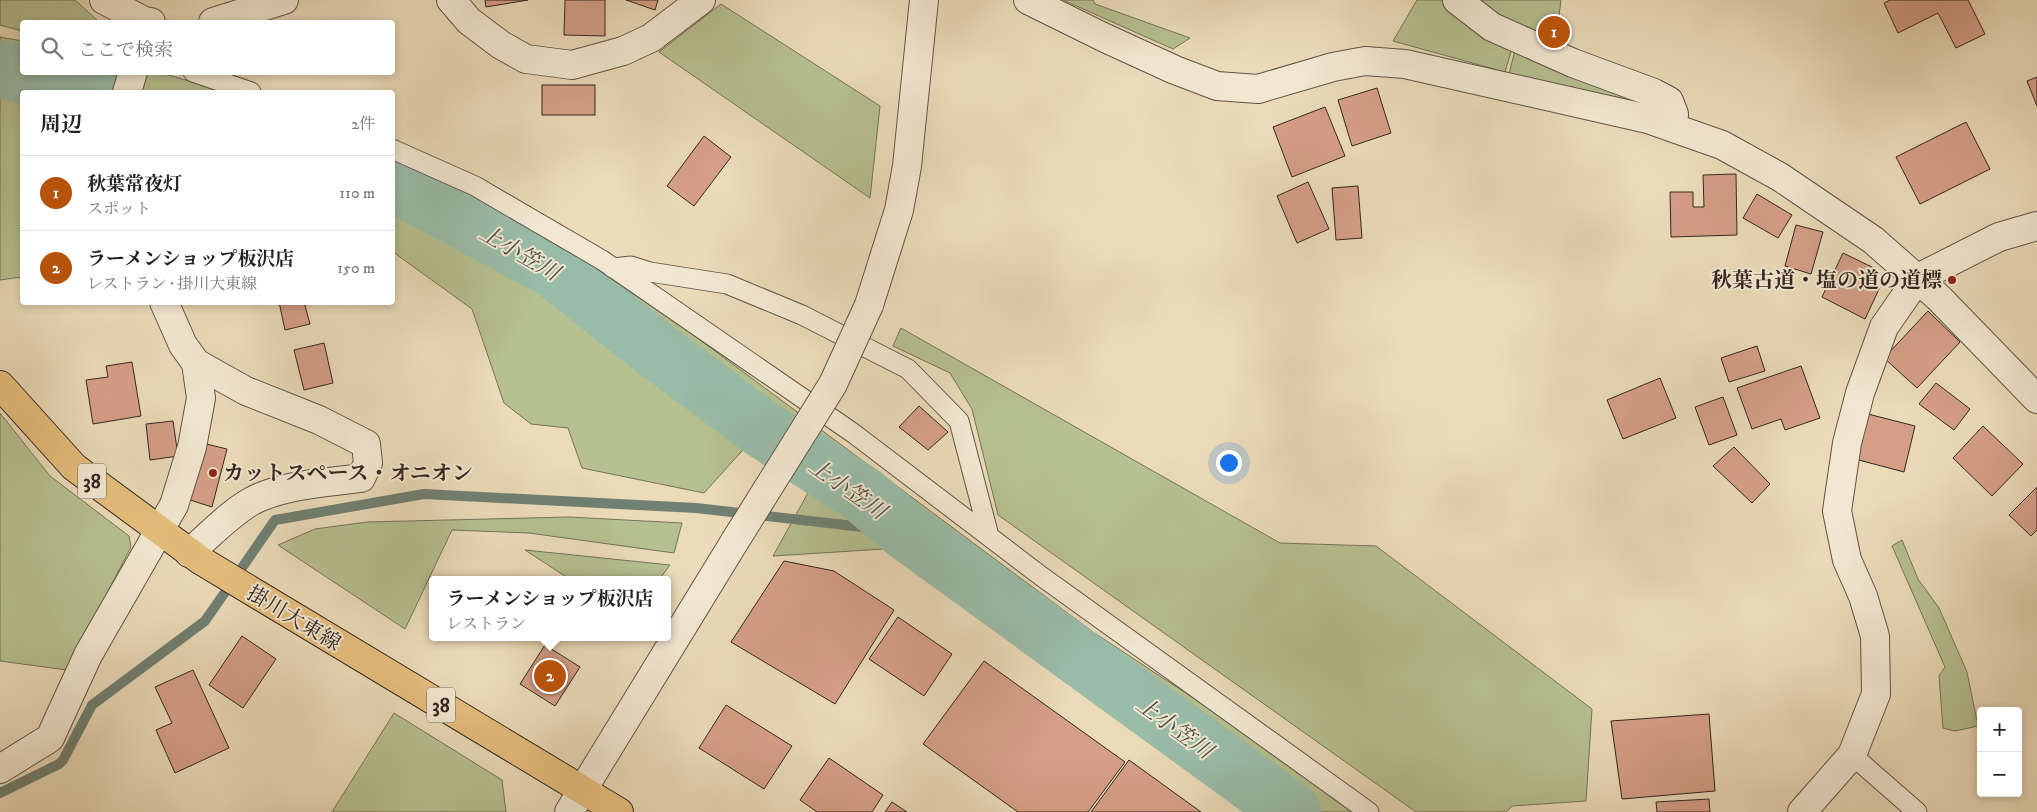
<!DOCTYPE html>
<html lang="ja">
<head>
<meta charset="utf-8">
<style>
	:root { --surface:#fff; --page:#f6f6f6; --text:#222; --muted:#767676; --line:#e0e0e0; --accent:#b45309 }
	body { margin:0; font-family:"IM FELL DW Pica","Noto Serif JP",serif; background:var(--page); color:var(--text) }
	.controls { position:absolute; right:15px; bottom:15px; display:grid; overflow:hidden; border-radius:5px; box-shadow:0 2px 8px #0003 }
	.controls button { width:45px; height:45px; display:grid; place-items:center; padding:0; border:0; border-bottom:1px solid var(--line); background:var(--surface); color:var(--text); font:25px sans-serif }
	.you { position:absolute; left:1228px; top:462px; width:18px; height:18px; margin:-12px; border:4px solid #fff; border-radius:50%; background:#1a73e8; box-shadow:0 0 0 8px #1a73e833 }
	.badge { display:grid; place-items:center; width:32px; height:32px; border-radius:50%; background:var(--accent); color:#fff; font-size:16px; font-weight:700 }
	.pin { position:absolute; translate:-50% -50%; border:2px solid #fff; box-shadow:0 1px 5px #0006 }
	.popup { position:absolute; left:429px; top:576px; width:242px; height:65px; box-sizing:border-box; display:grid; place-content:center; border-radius:5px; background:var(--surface); filter:drop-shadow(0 1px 4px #0005); font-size:16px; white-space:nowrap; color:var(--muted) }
	.popup b { font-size:19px; color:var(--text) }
	.popup::after { content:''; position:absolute; left:50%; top:100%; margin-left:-10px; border:10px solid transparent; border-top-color:var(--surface) }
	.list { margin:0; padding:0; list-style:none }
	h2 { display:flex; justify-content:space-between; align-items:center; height:65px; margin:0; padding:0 20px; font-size:21px }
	h2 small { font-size:16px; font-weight:400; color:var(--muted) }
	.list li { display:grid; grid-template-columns:32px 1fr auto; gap:15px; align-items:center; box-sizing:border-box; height:75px; padding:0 20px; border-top:1px solid var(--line) }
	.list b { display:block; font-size:19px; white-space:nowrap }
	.list p { margin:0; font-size:16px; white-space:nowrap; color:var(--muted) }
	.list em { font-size:16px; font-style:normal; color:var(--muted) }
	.icon { flex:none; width:28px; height:28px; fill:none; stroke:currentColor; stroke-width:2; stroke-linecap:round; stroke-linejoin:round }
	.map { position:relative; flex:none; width:2037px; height:812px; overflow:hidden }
	.search { position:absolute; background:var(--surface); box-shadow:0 2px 8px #0003; left:20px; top:20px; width:375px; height:55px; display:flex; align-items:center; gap:12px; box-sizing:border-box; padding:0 18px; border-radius:5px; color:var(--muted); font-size:19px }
	.panel { position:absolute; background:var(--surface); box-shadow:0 2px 8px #0003; left:20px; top:90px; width:375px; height:215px; border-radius:5px }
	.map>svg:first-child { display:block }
	.green { fill:#b6c090; stroke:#747358 }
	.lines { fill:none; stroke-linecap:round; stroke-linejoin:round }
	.stream { stroke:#708073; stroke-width:10 }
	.river { stroke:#99bca9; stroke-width:58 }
	.building { fill:#d59f87; stroke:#322621 }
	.service-casing { stroke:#605347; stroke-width:21 }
	.minor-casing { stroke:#605347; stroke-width:30 }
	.tertiary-casing { stroke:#605347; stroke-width:30 }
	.primary-casing { stroke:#322621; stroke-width:30 }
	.service { stroke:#f2e8d2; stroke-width:19 }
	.minor { stroke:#f2e8d2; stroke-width:28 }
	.tertiary { stroke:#f2e8d2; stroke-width:28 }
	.primary { stroke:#e6be7c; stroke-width:28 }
	.tertiary-bridge-casing { stroke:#605347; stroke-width:30; stroke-linecap:butt }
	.tertiary-bridge { stroke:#f2e8d2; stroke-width:28 }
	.poi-dot { fill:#8f2418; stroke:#f2e8d2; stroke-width:2 }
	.labels { text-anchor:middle; stroke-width:4; stroke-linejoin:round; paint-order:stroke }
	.shield { fill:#f2e8d2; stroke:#6c6056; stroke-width:1 }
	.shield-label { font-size:20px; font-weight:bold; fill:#322621 }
	.poi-label { font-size:21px; font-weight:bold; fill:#322621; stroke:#f2e8d2; text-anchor:end }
	.street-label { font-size:21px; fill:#322621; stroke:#f2e8d2 }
	.water-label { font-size:22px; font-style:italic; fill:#4c4c43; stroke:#f2e8d2 }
</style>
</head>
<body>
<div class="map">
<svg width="2037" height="812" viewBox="0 0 2037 812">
	<rect width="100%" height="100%" fill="#ebdbb9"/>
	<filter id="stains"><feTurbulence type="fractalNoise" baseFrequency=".004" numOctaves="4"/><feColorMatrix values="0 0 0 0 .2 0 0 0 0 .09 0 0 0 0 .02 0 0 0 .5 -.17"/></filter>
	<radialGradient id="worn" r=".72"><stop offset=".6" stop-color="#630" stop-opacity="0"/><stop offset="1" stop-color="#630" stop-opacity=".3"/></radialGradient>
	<g class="green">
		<polygon points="0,0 75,0 99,22 22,22 22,31 0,25"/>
		<polygon points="1063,0 1093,0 1095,4 1190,38 1173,49"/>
		<polygon points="1417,0 1561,0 1555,48 1518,28 1505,72 1393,41"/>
		<polygon points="721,4 880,106 870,198 659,52"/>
		<polygon points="0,37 22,41 22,72 162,73 226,92 22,92 22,277 0,280"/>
		<polygon points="1515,50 1653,101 1658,110 1509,74"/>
		<polygon points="393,160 448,185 656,307 1093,632 1204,705 1352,812 1254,812 998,627 884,549 773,556 814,482 751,441 704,493 582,468 568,428 531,424 504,403 472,309 393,252"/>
		<polygon points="901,328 1280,543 1376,546 1592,709 1586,801 1512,806 1506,812 1416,812 998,515 972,409 950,373 893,346"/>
		<polygon points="0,413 50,476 129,536 131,547 67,670 0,661"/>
		<polygon points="569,517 682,523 674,553 529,533 452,530 405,629 278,545 315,529 367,522"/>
		<polygon points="1902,540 1918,579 1939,608 1967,672 1978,726 1955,731 1943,728 1939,676 1945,667 1892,546"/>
		<polygon points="525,550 670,565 659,580 571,580"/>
		<polygon points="394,713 502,780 506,812 332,812"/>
	</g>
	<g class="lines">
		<polyline class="stream" points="0,793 59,764 63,760 92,705 205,621 275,520 424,494 696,508 907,532"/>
		<g class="river">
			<polyline points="0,69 95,92"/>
			<polyline points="392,182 552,268 652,347 762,429 863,495 907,532 1292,812"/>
		</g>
	</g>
	<g class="building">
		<polygon points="485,0 528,0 486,7"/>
		<polygon points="565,0 605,0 605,36 564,35"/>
		<polygon points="626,0 658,0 655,10"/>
		<polygon points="1890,0 1968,0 1985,34 1956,48 1938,13 1898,33 1884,3"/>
		<polygon points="1548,25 1561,27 1559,38 1547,36"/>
		<polygon points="2037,77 2037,106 2027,81"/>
		<rect x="542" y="85" width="53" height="30"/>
		<polygon points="1377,88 1391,133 1352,146 1338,100"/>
		<polygon points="1325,107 1345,156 1292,177 1273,127"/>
		<polygon points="1966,122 1990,169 1920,204 1896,157"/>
		<polygon points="704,136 731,157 694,206 667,186"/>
		<polygon points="1736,174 1737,235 1671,237 1670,192 1693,192 1693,207 1704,207 1703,175"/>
		<polygon points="1308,182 1329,229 1297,243 1277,196"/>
		<polygon points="1358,186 1362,238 1336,240 1332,188"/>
		<polygon points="1757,194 1792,215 1778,238 1743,218"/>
		<polygon points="1796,225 1823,232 1811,274 1785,266"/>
		<polygon points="1843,253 1874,268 1867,281 1880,287 1865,319 1822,297"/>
		<polygon points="279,302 304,302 310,324 285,330"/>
		<polygon points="1928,311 1960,342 1917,388 1884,358"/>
		<polygon points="324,343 333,383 304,390 294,350"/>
		<polygon points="1757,346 1765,371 1729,382 1721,358"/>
		<polygon points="132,362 141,416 93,424 86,380 108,377 106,366"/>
		<polygon points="1801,366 1820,418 1785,430 1781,419 1752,429 1737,388"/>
		<polygon points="1660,378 1676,418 1623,439 1607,400"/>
		<polygon points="1936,383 1970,409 1954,430 1919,404"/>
		<polygon points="1723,397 1737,435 1709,445 1695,407"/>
		<polygon points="919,406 948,432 928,450 899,427"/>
		<polygon points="1868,414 1915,426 1904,472 1855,459"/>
		<polygon points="173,421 178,456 150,460 146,424"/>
		<polygon points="1983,426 2023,464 1992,496 1953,458"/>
		<polygon points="202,443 227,449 212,507 187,499"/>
		<polygon points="1734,447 1770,484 1752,503 1713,466"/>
		<polygon points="2037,487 2037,530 2031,536 2009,515"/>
		<polygon points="784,561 834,571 894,610 835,704 731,642"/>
		<polygon points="898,617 952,654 924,696 869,659"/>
		<polygon points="242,636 276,659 243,708 209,685"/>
		<polygon points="545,645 580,667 555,706 520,684"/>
		<polygon points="984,661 1125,762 1088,812 1018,812 923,744"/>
		<polygon points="193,670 229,748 175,773 156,730 172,723 155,687"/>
		<polygon points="726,705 792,746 764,789 699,748"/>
		<polygon points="1709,714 1715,791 1622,799 1611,721"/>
		<polygon points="829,758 883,795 872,812 817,812 800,800"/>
		<polygon points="1129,760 1201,812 1091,812"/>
		<polygon points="1709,799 1710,812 1657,812 1656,802"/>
		<polygon points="892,802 907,812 885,812"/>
	</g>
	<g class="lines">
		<g class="service-casing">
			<g id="service">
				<polyline points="193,72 251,92"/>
				<polyline points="392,149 475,186 602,260 853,433 1041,576 1369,812"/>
				<polyline points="613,268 631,266 650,272 727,284 802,315 908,369 959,421 989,536"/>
				<polyline points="1852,755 1917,812"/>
			</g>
		</g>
		<g class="minor-casing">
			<g id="minor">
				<polyline points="104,0 144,21 151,22"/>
				<polyline points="451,0 469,21 501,45 526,59 572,65 623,51 651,38 701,0"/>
				<polyline points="1028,0 1105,38 1175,70 1217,86 1258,89 1333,67 1365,61 1405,64 1648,119 1722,145 1780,177 1873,240 1939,298 2037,399"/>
				<polyline points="1457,0 1492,27 1573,63 1654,93 1669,101 1674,114 1673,127"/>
				<polyline points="213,22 284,0"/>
				<polyline points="127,92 133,72"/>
				<path d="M164,302L183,345L196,363L246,391L319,420L366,444L368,463L361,478C326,483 284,484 252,501C229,514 209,536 189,553"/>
				<polyline points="0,769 50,738 88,655 174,505 192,447 201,398 196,363"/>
				<polyline points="1802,812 1852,755 1876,694 1875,636 1863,596 1847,560 1837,511 1847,443 1860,393 1884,327 1918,278 1999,237 2037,226"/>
			</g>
		</g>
		<g class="tertiary-casing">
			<g id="tertiary">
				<polyline points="869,305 899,210 907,166 924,0"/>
				<polyline points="569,812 735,541"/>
			</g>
		</g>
		<g class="primary-casing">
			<polyline id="primary" points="0,385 74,467 200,560 619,812"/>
		</g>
		<use href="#service" class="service"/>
		<use href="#minor" class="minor"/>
		<use href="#tertiary" class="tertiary"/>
		<use href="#primary" class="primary"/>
		<g class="tertiary-bridge-casing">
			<polyline id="tertiary-bridge" points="735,541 833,384 869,305"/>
		</g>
		<use href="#tertiary-bridge" class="tertiary-bridge"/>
	</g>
	<g class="poi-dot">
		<circle cx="1952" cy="280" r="5"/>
		<circle cx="213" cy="473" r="5"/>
	</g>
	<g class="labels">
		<g class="shield">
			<rect x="78" y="463.5" width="28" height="35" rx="4"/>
			<rect x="427" y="687.5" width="28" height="35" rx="4"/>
		</g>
		<g class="shield-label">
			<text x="92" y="488">38</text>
			<text x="441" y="712">38</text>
		</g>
		<g class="poi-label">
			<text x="1942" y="287">秋葉古道・塩の道の道標</text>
			<text x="223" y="480" text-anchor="start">カットスペース・オニオン</text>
		</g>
		<g class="street-label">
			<text transform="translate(294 618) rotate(31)" y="7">掛川大東線</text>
		</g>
		<g class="water-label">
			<text transform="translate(520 252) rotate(30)" y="8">上小笠川</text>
			<text transform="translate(848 488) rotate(35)" y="8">上小笠川</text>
			<text transform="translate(1175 727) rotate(36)" y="8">上小笠川</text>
		</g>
	</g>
	<rect width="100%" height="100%" filter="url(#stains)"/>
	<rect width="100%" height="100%" fill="url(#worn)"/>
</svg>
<div class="controls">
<button>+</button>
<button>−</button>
</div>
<div class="you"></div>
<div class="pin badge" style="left:1554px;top:32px">1</div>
<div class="pin badge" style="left:550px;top:676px">2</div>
<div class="popup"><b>ラーメンショップ板沢店</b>レストラン</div>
<div class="search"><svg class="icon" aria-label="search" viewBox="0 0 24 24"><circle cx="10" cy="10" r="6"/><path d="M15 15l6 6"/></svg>ここで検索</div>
<section class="panel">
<h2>周辺<small>2件</small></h2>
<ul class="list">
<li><span class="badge">1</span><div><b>秋葉常夜灯</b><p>スポット</p></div><em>110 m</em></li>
<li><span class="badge">2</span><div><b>ラーメンショップ板沢店</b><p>レストラン · 掛川大東線</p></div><em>150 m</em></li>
</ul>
</section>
</div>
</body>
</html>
